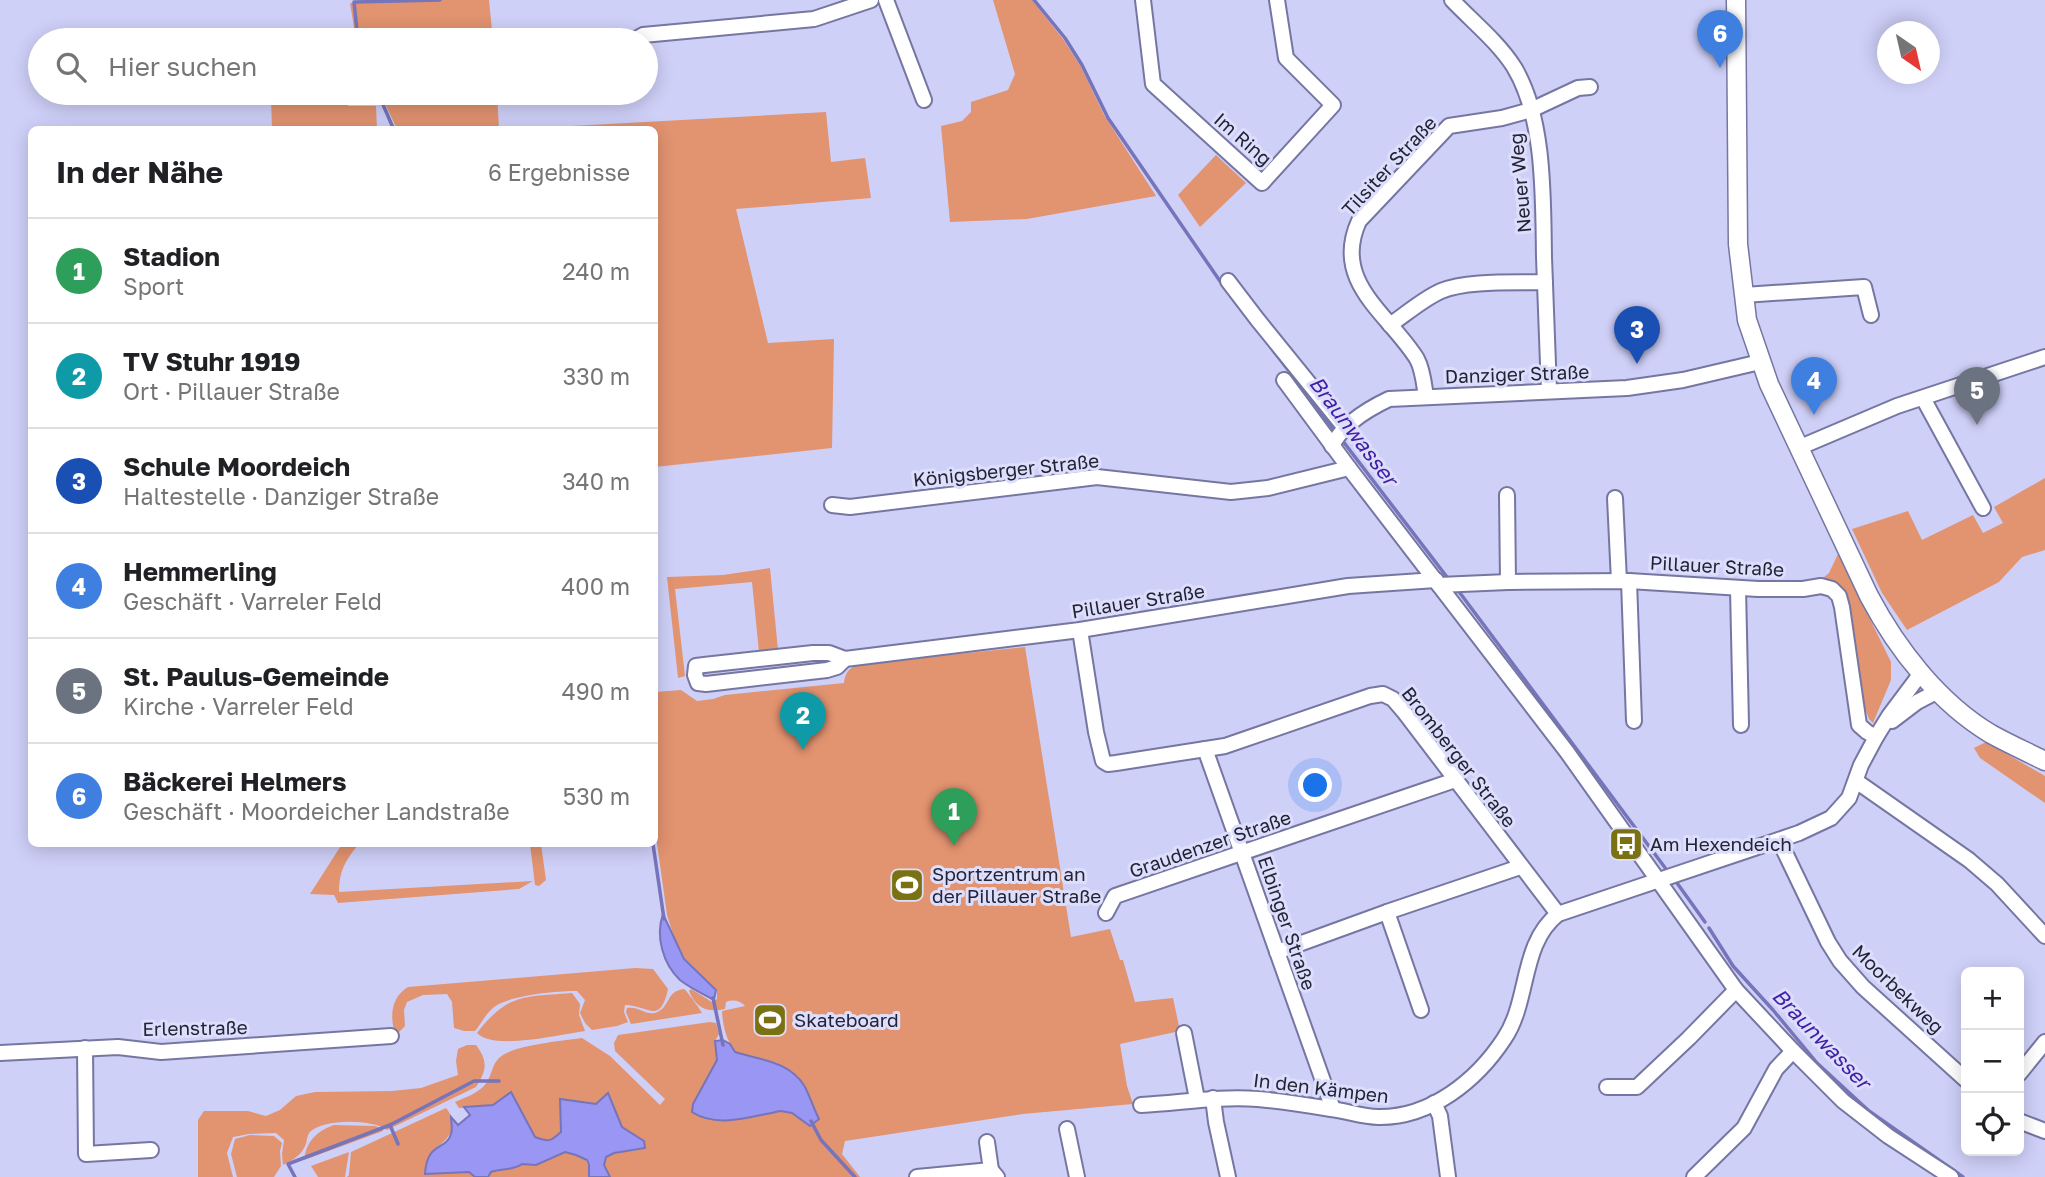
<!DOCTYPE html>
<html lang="de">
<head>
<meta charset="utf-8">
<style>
	:root { --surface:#fff; --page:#f2f2f2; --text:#202124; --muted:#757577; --line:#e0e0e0; --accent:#797112 }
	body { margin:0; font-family:"Golos Text",sans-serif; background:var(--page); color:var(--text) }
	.controls { position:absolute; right:21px; bottom:21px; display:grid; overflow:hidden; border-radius:10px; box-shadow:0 4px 18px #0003 }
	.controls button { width:63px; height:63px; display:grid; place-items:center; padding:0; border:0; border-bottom:2px solid var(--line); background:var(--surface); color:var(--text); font:35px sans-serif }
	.compass { position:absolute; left:1877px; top:21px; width:63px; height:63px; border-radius:50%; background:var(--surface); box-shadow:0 4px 18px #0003; rotate:146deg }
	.you { position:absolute; left:1316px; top:786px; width:24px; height:24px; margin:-18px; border:5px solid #fff; border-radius:50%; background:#1a73e8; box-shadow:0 0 0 10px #1a73e833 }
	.badge { display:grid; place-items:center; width:46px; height:46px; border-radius:50%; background:var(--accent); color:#fff; font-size:23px; font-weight:700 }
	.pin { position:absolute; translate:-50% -58px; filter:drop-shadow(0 2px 4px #0008) }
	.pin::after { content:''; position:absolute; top:37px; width:24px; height:21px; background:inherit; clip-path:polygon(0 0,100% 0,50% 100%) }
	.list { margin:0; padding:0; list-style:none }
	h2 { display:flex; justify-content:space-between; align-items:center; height:91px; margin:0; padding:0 28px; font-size:30px }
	h2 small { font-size:23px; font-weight:400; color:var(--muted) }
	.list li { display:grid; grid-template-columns:46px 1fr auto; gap:21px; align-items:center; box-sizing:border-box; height:105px; padding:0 28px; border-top:2px solid var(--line) }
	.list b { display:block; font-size:26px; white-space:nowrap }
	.list p { margin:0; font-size:23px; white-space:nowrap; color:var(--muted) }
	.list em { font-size:23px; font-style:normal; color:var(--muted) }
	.icon { flex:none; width:38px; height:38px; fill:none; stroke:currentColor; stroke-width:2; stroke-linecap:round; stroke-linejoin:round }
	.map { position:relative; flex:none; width:2045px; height:1177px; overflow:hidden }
	.search { position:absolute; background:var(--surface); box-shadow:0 4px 18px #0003; left:28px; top:28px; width:630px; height:77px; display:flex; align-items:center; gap:18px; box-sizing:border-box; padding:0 24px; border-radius:38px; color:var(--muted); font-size:26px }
	.panel { position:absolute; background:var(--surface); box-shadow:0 4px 18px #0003; left:28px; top:126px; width:630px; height:721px; border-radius:10px }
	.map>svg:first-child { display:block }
	.green { fill:#e29370 }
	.water { fill:#9a96f3; stroke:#7674ba; stroke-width:2 }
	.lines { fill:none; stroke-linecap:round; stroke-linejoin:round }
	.stream { stroke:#7674ba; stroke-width:3.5 }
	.minor-casing { stroke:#7676a3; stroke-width:18 }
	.major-casing { stroke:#7676a3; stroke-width:21 }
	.minor { stroke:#fff; stroke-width:14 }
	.major { stroke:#fff; stroke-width:18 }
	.labels { text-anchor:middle; stroke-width:6; stroke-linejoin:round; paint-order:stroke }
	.street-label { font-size:19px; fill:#232336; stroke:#dddefc }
	.poi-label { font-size:19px; fill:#232336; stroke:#dddefc; text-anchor:start }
	.water-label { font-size:21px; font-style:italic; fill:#411ea6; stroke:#dddefc }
</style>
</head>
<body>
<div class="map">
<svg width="2045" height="1177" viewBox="0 0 2045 1177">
	<rect width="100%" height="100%" fill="#cfd0f8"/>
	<g class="green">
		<polygon points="387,0 489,0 493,40 445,40 435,36 427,40 407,40 403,32 390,33 387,40 356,40 350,3"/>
		<polygon points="993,0 1032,0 1063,39 1081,67 1104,115 1156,196 1027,219 950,222 941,126 962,121 971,112 971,102 1008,90 1015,74"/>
		<polygon points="347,93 348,106 376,106 377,129 272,129 271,98"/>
		<polygon points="380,93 391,93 401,100 433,101 447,98 466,100 473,93 497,93 499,129 397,129"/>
		<polygon points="826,112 831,162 865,158 871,198 736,209 768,343 834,339 832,448 655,467 654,130 517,129"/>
		<polygon points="1216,155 1246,183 1200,227 1178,195"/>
		<polygon points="2045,478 2045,550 2022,557 1999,582 1907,630 1882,593 1852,529 1908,511 1922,540 1973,515 1983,533 2003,523 1994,507"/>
		<path d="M1838,554L1891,662V680L1873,723L1869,719L1865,708L1850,604C1844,589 1838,583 1823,578L1829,573Z"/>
		<polygon points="770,568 778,650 759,652 752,582 675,589 685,676 678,678 667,577 723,575"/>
		<path d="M1025,647L1071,937L1110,929L1120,960H1123L1135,1002L1173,998L1180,1031L1120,1044L1127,1086L1133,1104L1023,1114L845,1141L842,1154L860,1177H610L604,1165L606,1157L613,1153L638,1150L630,1133L622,1127L608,1094L596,1104L560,1109L561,1132C549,1142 549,1142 535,1137L511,1092L493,1105L459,1108L455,1102C466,1097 480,1093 487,1082C492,1074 492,1065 499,1058C512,1045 562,1041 582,1038L610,1056L660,1105L665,1099L615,1051L614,1043L618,1035L710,1022L716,1023L719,1034L715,1041L717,1060L702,1090L734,1119L781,1111L792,1113L811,1126L818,1118L811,1104L778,1063L735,1052C726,1039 723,1027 722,1011L745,1006C741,1001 733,999 726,1002L725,1009C707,1013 696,1008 689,991L691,989L712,1002L717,999V991L685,959L674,937L667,915L654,822L655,692L681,690L697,701L713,699L725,695L844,683C845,671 851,666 862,664Z"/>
		<polygon points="1986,742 2045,776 2045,803 1980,758 1974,748"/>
		<path d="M342,844H359C345,860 339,872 339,892L533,881L519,889L338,903L334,895L310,894Z"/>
		<polygon points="530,844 541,844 546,880 539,886 535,885"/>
		<path d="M635,968L653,969L668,989C660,1026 648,1005 625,1005L624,1012L628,1022L617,1026L592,1030L585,1023L580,1013L585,1000L577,991C557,991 506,995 492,1009C485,1015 481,1024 475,1031H464L454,1028L452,1002L447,994L423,995L407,1002L404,1010L405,1026L399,1032L394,1030C390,1013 392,997 408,987Z"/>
		<path d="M684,989C687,991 700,1009 702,1013L631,1024L626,1012L627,1008C638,1006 645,1015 655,1013C671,1008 665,991 684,989Z"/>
		<path d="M572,993L580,1004L579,1015L585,1031C562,1034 493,1051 477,1033C508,993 524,997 572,993Z"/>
		<path d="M467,1045H476C488,1061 487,1070 476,1087L387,1130C373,1119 322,1118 309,1133C307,1136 307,1140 306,1144C301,1156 294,1159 283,1165L282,1154L284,1140L276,1133L249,1134L233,1137L227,1153L233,1177H198V1120L204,1111H248L266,1116L280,1110L296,1096L315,1092L392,1091L421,1088L458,1075L456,1061L458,1049Z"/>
		<path d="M446,1108C460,1125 450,1139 434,1149L470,1172L475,1177H347L349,1175L351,1152Z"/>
		<path d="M334,1125L375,1126L381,1128L383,1131L304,1160C306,1142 316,1131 334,1125Z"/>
		<polygon points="250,1135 274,1136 282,1143 280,1151 281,1166 274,1177 237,1177 231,1154 235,1139"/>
		<polygon points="349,1152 345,1177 318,1177 311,1166"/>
		<path d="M565,1152C583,1156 590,1158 589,1177H488L491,1172C501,1168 513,1171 522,1164L536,1165Z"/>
	</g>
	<g class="water">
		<polygon points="391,93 473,93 466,100 447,98 433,101 401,100"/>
		<path d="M663,914L684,959L716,990L714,1000C703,994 690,988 680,980C663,964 655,936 663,914Z"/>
		<path d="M723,1040L730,1044L735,1052C760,1060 790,1061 805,1087C810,1097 814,1109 819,1119L810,1126L792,1113L781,1111C752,1116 718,1129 692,1112L693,1104L717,1060L715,1041Z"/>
		<path d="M511,1092L535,1137C549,1142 550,1142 561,1132L560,1099L596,1104L608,1093L622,1127L644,1141L645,1148L614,1153L606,1157L604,1165L610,1177H589V1165L587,1160L576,1155L565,1152L536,1165L522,1164C513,1171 501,1168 491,1172L488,1177H475L469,1172L425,1174C427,1141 446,1151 451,1134C453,1129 451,1122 451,1117L458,1125L470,1115L464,1107L493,1105Z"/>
	</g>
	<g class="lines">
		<g class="stream">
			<polyline points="1034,0 1065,38 1082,65 1108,118 1224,287"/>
			<polyline points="358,40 354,2 440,0"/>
			<polyline points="378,93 394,130"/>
			<polyline points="1263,337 1337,434"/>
			<polyline points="1342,440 1450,581"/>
			<polyline points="1457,589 1666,869"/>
			<polyline points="653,844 664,919"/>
			<polyline points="1677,883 1705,922"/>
			<polyline points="1709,928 1733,966 1773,1010 1817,1063 1869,1111 1963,1177"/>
			<polyline points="713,998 723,1045"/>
			<polyline points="811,1121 821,1140 855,1177"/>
			<polyline points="390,1125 474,1081 499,1081"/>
			<polyline points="295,1177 288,1164 390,1125 398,1144"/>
		</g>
		<g class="minor-casing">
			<g id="minor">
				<polyline points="886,0 924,100"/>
				<polyline points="1143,0 1153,84 1262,183 1333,105 1286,58 1277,0"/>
				<path d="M1452,0C1472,21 1498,42 1514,67C1545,118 1543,198 1544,257C1546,301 1547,346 1549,391"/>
				<polyline points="634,40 643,35 814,19 871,0"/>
				<polyline points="1228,281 1257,319 1346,429"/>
				<polyline points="1744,295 1864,287 1871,315"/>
				<path d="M1390,325C1406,314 1423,299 1441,291C1467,280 1516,283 1545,282"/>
				<polyline points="1284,380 1349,468 1567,752 1736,990 1793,1051 1843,1101 1888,1136 1951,1177"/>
				<path d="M1426,397C1424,384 1423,370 1417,359C1389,314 1331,282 1359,221L1449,126L1502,118L1531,110L1578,88L1590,87"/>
				<polyline points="1923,398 1983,508"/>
				<path d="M1332,446C1342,425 1368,409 1389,399L1627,388L1683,380L1760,362"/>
				<polyline points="1798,448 1897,406 2045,357"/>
				<polyline points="1507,495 1508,582"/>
				<polyline points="1615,498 1619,581"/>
				<polyline points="832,505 850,507 1097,477 1231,492 1268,488 1349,468"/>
				<polyline points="1629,581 1634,721"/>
				<polyline points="1439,585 1508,582 1629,581 1758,589 1803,589 1821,586 1832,589 1839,596 1842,607 1859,725 1867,732 1876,737"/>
				<polyline points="1738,588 1741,725"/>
				<polyline points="1080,630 1096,732 1103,761 1108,764 1116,763 1225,746 1370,696 1383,694 1393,699 1405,713 1558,914"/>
				<polyline points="845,659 837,667 827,670 706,684 698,683 695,675 696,666 704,665 813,653 829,653 845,659 1080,630 1348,586 1436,580"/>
				<polyline points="1892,721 1917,702 1938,691"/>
				<polyline points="1205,749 1333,1109"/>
				<polyline points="1856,781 1969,860 1997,884 2045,936"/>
				<polyline points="1779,840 1828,942 1840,961 1863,987 1966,1080"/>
				<polyline points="1387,912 1421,1010"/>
				<polyline points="1106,913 1115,896 1455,780"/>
				<polyline points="1277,952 1387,912 1520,867"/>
				<polyline points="1184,1033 1197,1099"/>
				<polyline points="85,1048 86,1154 151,1150"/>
				<polyline points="0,1053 118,1047 161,1052 391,1036"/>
				<polyline points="2019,1074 2045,1042"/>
				<polyline points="1607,1087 1637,1087 1689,1038 1736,990"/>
				<polyline points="1213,1098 1216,1122 1228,1177"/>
				<polyline points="1434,1103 1440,1116 1448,1177"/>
				<path d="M1141,1105C1181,1103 1218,1096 1258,1099C1282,1101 1307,1105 1331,1109C1347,1111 1363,1117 1378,1117C1431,1118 1477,1080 1504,1039C1530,1001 1520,944 1558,914L1799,833L1831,818L1849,798L1861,765L1876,737L1889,716L1922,672"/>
				<polyline points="2019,1121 2045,1131"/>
				<polyline points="1067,1129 1077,1177"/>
				<polyline points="987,1142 991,1170"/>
				<polyline points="917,1177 991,1170 997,1177"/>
				<polyline points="1694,1177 1744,1128 1776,1069 1793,1051"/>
			</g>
		</g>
		<g class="major-casing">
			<path id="major" d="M1736,0L1738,244L1747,320L1769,384L1869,596C1897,649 1939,703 1991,734C2009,744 2027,752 2045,761"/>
		</g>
		<use href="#minor" class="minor"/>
		<use href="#major" class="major"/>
	</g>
	<defs>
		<g id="bus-square" transform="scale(1.75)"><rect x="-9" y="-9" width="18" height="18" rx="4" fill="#797112" stroke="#dddefc"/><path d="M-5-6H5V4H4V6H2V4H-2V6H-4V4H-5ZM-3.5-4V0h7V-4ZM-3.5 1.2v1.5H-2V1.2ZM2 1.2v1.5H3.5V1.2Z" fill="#fff"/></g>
		<g id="stadium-square" transform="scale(1.75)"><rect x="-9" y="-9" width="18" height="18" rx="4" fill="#797112" stroke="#dddefc"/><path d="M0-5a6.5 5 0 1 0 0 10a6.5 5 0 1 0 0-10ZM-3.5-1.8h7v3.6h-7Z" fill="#fff"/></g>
	</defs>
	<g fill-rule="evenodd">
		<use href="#bus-square" x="1626" y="844"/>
		<use href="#stadium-square" x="907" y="885"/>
		<use href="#stadium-square" x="770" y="1020"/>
	</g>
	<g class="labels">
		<g class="street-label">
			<text transform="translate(1243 139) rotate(41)" y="7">Im Ring</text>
			<text transform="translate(1389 166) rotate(-47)" y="7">Tilsiter Straße</text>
			<text transform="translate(1520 183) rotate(-95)" y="7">Neuer Weg</text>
			<text transform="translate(1517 374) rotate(-2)" y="7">Danziger Straße</text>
			<text transform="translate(1006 470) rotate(-6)" y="7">Königsberger Straße</text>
			<text transform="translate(1717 566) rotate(3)" y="7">Pillauer Straße</text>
			<text transform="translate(1138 601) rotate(-9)" y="7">Pillauer Straße</text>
			<text transform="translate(1459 757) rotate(52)" y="7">Bromberger Straße</text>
			<text transform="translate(1210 844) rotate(-19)" y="7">Graudenzer Straße</text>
			<text transform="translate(1287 923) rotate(71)" y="7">Elbinger Straße</text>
			<text transform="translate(1898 989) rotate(44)" y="7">Moorbekweg</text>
			<text transform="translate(195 1028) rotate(-1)" y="7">Erlenstraße</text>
			<text transform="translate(1321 1088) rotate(7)" y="7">In den Kämpen</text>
		</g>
		<g class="poi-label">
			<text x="1650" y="851">Am Hexendeich</text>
			<text x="932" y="881">Sportzentrum an<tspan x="932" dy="22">der Pillauer Straße</tspan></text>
			<text x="794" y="1027">Skateboard</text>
		</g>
		<g class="water-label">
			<text transform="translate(1353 431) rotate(53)" y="7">Braunwasser</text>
			<text transform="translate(1821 1039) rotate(46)" y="7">Braunwasser</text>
		</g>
	</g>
</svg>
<div class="controls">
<button>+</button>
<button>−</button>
<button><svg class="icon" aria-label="locate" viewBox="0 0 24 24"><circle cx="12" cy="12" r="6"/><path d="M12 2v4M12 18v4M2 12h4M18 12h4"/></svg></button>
</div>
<svg class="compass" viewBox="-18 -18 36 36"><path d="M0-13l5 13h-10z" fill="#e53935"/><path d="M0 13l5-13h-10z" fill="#757577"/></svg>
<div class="you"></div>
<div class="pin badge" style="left:954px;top:846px;background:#2e9e5b">1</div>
<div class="pin badge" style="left:803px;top:750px;background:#0f9aa8">2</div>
<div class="pin badge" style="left:1637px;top:364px;background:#1a4fb4">3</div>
<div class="pin badge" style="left:1814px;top:415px;background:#3f7fe0">4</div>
<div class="pin badge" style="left:1977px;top:425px;background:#6b7280">5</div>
<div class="pin badge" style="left:1720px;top:68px;background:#3f7fe0">6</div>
<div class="search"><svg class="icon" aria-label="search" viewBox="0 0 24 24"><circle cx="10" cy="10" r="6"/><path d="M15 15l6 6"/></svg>Hier suchen</div>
<section class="panel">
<h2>In der Nähe<small>6 Ergebnisse</small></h2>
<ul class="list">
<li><span class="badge" style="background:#2e9e5b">1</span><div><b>Stadion</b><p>Sport</p></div><em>240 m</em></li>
<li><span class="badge" style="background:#0f9aa8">2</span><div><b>TV Stuhr 1919</b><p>Ort · Pillauer Straße</p></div><em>330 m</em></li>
<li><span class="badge" style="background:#1a4fb4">3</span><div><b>Schule Moordeich</b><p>Haltestelle · Danziger Straße</p></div><em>340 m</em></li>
<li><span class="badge" style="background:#3f7fe0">4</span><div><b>Hemmerling</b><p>Geschäft · Varreler Feld</p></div><em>400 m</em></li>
<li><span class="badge" style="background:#6b7280">5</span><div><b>St. Paulus-Gemeinde</b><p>Kirche · Varreler Feld</p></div><em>490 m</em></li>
<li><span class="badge" style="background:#3f7fe0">6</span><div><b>Bäckerei Helmers</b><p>Geschäft · Moordeicher Landstraße</p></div><em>530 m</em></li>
</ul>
</section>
</div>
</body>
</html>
